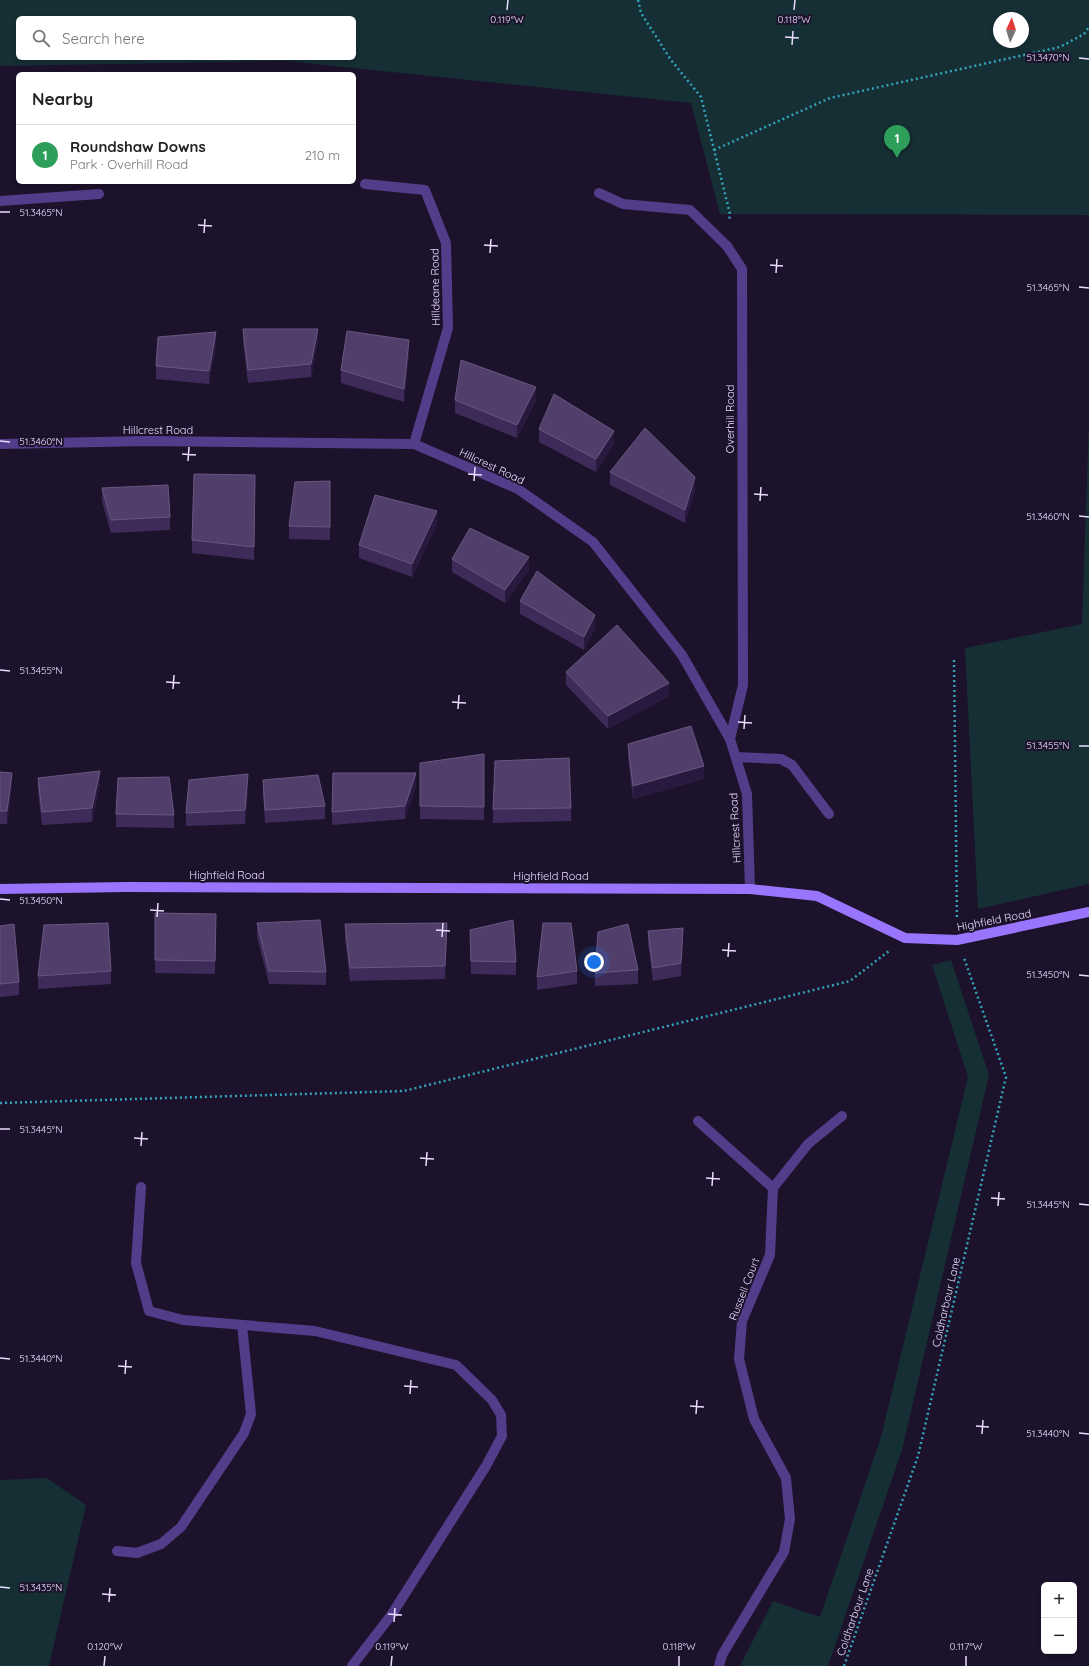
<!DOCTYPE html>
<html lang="en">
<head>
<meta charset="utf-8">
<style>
	:root { --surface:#fff; --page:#f6f6f6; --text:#222; --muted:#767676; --line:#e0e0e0; --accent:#db2777 }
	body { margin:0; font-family:Quicksand,sans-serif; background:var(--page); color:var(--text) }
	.controls { position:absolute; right:12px; bottom:12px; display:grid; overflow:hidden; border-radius:6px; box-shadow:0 2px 6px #0003 }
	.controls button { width:36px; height:36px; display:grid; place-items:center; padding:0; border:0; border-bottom:1px solid var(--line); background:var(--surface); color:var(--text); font:20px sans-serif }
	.compass { position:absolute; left:993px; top:12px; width:36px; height:36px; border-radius:50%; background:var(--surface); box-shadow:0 2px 6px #0003; rotate:4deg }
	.you { position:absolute; left:594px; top:962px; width:14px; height:14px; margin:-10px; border:3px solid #fff; border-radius:50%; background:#1a73e8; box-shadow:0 0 0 6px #1a73e833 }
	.badge { display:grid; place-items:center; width:26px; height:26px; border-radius:50%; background:var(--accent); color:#fff; font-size:13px; font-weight:700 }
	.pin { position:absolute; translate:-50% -33px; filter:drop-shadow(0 1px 2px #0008) }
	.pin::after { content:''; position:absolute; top:21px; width:14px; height:12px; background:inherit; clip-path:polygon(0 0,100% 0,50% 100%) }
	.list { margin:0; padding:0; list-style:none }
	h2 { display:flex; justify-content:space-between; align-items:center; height:52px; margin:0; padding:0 16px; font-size:17px }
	h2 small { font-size:13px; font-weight:400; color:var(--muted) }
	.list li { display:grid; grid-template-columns:26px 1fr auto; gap:12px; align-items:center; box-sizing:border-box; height:60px; padding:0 16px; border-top:1px solid var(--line) }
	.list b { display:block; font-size:15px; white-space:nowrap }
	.list p { margin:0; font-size:13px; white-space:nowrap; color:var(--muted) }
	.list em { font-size:13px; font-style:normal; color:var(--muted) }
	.icon { flex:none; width:22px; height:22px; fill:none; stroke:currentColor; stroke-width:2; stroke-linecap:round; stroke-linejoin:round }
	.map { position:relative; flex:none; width:1089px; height:1666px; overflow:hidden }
	.search { position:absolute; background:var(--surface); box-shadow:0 2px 6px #0003; left:16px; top:16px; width:340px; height:44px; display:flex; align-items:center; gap:10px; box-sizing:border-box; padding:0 14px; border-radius:6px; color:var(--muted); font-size:15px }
	.panel { position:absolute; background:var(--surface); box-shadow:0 2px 6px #0003; left:16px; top:72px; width:340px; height:112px; border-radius:6px }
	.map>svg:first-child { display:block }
	.green { fill:#152f35; fill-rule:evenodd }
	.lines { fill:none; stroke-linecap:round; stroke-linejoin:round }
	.path { stroke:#33a4bc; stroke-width:2.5; stroke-dasharray:2 3; stroke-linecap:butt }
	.lane { stroke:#533d8a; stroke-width:10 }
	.street { stroke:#533d8a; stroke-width:10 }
	.secondary { stroke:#9975fd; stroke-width:10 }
	.wall { fill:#3f2b59 }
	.shaded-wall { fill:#29193f }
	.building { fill:#513e6a; stroke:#695782 }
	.ticks { fill:none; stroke:#e9dcff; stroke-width:1.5 }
	.labels { text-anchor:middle; stroke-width:4; stroke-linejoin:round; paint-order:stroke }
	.street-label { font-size:11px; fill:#e9dcff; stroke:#1c122b }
	.ticks-label { font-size:10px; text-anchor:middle; fill:#e9dcff; stroke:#1c122b; stroke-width:4; stroke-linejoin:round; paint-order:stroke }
</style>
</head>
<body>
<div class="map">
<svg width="1089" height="1666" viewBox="0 0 1089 1666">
	<rect width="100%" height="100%" fill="#1c122b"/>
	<g class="green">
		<path d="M0,0H1089V215L720,214L691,103L286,61L0,66ZM18,18H354V58H18ZM999,18H1023V42H999Z"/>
		<polygon points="1089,420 1089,884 978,909 965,648 1082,624"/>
		<polygon points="951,960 989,1075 902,1450 828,1666 740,1666 773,1601 820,1617 881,1437 968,1077 932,965"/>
		<polygon points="47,1478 86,1505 49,1666 0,1666 0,1480"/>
	</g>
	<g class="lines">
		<g class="path">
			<polyline points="638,0 641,13 671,60 701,97 730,214 729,221"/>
			<polyline points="714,150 830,98 1060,47 1084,34 1089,27"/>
			<polyline points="954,660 957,920"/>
			<polyline points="0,1103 404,1091 850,981 889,951"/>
			<polyline points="844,1666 918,1456 1006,1077 964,958"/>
		</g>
		<g class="lane">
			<polyline points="599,193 623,204 690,210 727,246"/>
			<polyline points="736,757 781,759 792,765 829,814"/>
			<polyline points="698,1121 773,1188 808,1144 842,1116"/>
			<polyline points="141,1187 136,1263 149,1311 183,1320 315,1331 456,1365 492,1400 501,1415 502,1436 486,1466 392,1614 352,1666"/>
			<polyline points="117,1551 137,1553 161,1544 181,1527 244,1433 251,1414 242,1325"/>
		</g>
		<g class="street">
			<polyline points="365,184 425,190 446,243 448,328 414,444"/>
			<polyline points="0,201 99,194"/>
			<polyline points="727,246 742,269 743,685 730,739"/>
			<polyline points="0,444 147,441 414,444 518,489 593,542 682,655 730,739 747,794 750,889"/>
			<polyline points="719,1666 722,1655 784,1552 790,1519 786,1478 754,1419 739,1359 742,1321 770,1255 773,1188"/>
		</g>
		<polyline class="secondary" points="0,889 126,887 750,889 817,896 905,938 957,940 1089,912"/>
	</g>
	<g class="wall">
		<polygon points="243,329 318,342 311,377 248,383 243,342"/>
		<polygon points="216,346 209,384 156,379 156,366"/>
		<polygon points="409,353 404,402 341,383 341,370"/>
		<polygon points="455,400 536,400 517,438 455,413"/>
		<polygon points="539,429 614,444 596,472 539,442"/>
		<polygon points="610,472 695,490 685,523 610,485"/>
		<polygon points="255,475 254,560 192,553 192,540"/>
		<polygon points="330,481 330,540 289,539 289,526"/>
		<polygon points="102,488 170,517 170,530 111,533 102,501"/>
		<polygon points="437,524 412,577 359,558 359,545"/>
		<polygon points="452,559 529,570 505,603 452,572"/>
		<polygon points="520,601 595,628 584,650 520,614"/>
		<polygon points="566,672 669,696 608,729 566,685"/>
		<polygon points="628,744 704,779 633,799 628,757"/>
		<polygon points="484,754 484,820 420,819 420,763"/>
		<polygon points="0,772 12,786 7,824 0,824"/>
		<polygon points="38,778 100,784 92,822 42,825 38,791"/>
		<polygon points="263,780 325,806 325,819 265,823 263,793"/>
		<polygon points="416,786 405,819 332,825 332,812"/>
		<polygon points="248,787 245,824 186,826 186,813"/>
		<polygon points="571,808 571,821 493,823 493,809"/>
		<polygon points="116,814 174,815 174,828 116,827"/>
		<polygon points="155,913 216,914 215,974 155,973"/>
		<polygon points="257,923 326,972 326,985 269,984 257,936"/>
		<polygon points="345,924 447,936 445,979 350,981 345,937"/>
		<polygon points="0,926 19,982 19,995 0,997"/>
		<polygon points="470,930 516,962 516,975 471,974"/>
		<polygon points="648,931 683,941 681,976 653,981 648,944"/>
		<polygon points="638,970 638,984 595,986 595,973"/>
		<polygon points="111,971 111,984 38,989 38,976"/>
		<polygon points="577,971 577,984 537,990 537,977"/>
	</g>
	<g class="shaded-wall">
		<polygon points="318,329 318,342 311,377 311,364"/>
		<polygon points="216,332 216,346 209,384 209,371"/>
		<polygon points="409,340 409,353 404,402 404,389"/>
		<polygon points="536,387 536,400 517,438 517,425"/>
		<polygon points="614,431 614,444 596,472 596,459"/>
		<polygon points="695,477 695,490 685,523 685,510"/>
		<polygon points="437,511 437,524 412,577 412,564"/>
		<polygon points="529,557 529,570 505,603 505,590"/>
		<polygon points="595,615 595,628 584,650 584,637"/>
		<polygon points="669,683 669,696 608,729 608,716"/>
		<polygon points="704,766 704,779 633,799 633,786"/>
		<polygon points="100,771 100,784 92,822 92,808"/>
		<polygon points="12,773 12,786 7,824 7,811"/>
		<polygon points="416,773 416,786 405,819 405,806"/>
		<polygon points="248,774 248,787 245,824 245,810"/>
		<polygon points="447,923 447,936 445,979 445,966"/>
		<polygon points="683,928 683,941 681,976 681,963"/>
	</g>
	<g class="building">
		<polygon points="243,329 318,329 311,364 248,370"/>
		<polygon points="347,331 409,340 404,389 341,370"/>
		<polygon points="216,332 209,371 156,366 158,337"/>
		<polygon points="461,360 536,387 517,425 455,400"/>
		<polygon points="554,394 614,431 596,459 539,429"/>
		<polygon points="645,428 695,477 685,510 610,472"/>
		<polygon points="194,474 255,475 254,547 192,540"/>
		<polygon points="330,481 330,527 289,526 295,482"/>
		<polygon points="168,485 170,517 111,520 102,488"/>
		<polygon points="375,495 437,511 412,564 359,545"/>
		<polygon points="470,528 529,557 505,590 452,559"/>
		<polygon points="537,571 595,615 584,637 520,601"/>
		<polygon points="617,625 669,683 608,716 566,672"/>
		<polygon points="691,726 704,766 633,786 628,744"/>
		<polygon points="484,754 484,807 420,806 420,763"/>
		<polygon points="569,758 571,808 493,809 495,761"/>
		<polygon points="100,771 92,808 42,812 38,778"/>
		<polygon points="0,772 12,773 7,811 0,811"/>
		<polygon points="333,773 416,773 405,806 332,812"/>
		<polygon points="248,774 245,810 186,813 189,780"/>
		<polygon points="318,775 325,806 265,810 263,780"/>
		<polygon points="169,777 174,815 116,814 118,778"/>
		<polygon points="155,913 216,914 215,961 155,960"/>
		<polygon points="320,920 326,972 269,971 257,923"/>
		<polygon points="513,920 516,962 471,961 470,930"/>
		<polygon points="108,923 111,971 38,976 44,925"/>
		<polygon points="447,923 445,966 350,968 345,924"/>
		<polygon points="543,923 571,923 577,971 537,977"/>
		<polygon points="14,924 19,982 0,984 0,926"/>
		<polygon points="628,924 638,970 595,973 598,932"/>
		<polygon points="683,928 681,963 653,968 648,931"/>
	</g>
	<path class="ticks" d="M507,10L508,0M794,10L795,0M785,37L799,38M792,45L793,31M1079,58L1089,59M0,212H10M198,225L212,226M204,233L205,219M484,245L498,246M490,253L491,239M770,265L783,266M776,273L777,259M1079,287L1089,288M0,441L10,442M182,454L196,455M188,461L189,447M468,474L482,475M474,481L475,467M754,494L768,495M760,501L761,487M1079,516L1089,517M0,670L10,671M166,682L180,683M173,689L174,675M452,702L466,703M458,709L459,695M738,722L752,723M744,729L745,715M1079,746H1089M0,899L10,900M150,910L164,911M157,917L158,903M436,930L450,931M442,937L443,923M722,950L736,951M728,957L729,943M1079,975L1089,976M0,1129H10M134,1138L148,1139M141,1146L142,1132M420,1158L434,1159M426,1166L427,1152M706,1178L720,1179M712,1186L713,1172M991,1198L1005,1199M1079,1204L1089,1205M998,1206L999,1192M0,1358L10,1359M118,1366L132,1367M125,1374L126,1360M404,1386L418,1387M410,1394L411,1380M690,1406L704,1407M696,1414L697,1400M976,1426L989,1427M1079,1433L1089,1434M982,1434L983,1420M0,1587L10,1588M102,1594L116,1595M109,1602L110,1588M388,1614L402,1615M394,1622L395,1608M104,1666L105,1656M391,1666L392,1656M679,1666V1656M966,1666V1656"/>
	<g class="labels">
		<g class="street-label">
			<text transform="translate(435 287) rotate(-91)" y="4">Hilldeane Road</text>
			<text transform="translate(730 419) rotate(-90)" y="4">Overhill Road</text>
			<text x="158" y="434">Hillcrest Road</text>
			<text transform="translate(492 466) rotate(25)" y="4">Hillcrest Road</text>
			<text transform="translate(735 828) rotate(-93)" y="4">Hillcrest Road</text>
			<text x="227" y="879">Highfield Road</text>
			<text x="551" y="880">Highfield Road</text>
			<text transform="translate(994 920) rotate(-11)" y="4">Highfield Road</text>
			<text transform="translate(744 1289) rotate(-69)" y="4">Russell Court</text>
			<text transform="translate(946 1302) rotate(-77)" y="4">Coldharbour Lane</text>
			<text transform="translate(855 1612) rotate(-71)" y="4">Coldharbour Lane</text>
		</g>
	</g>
	<g class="ticks-label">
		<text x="507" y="23">0.119°W</text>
		<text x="794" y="23">0.118°W</text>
		<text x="1048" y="61">51.3470°N</text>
		<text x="41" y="216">51.3465°N</text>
		<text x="1048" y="291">51.3465°N</text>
		<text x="41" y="445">51.3460°N</text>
		<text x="1048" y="520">51.3460°N</text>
		<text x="41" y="674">51.3455°N</text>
		<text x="1048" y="749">51.3455°N</text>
		<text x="41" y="904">51.3450°N</text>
		<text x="1048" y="978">51.3450°N</text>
		<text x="41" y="1133">51.3445°N</text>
		<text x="1048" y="1208">51.3445°N</text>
		<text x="41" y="1362">51.3440°N</text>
		<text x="1048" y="1437">51.3440°N</text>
		<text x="41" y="1591">51.3435°N</text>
		<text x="105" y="1650">0.120°W</text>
		<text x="392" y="1650">0.119°W</text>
		<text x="679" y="1650">0.118°W</text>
		<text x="966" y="1650">0.117°W</text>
	</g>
</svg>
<div class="controls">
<button>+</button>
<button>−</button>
</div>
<svg class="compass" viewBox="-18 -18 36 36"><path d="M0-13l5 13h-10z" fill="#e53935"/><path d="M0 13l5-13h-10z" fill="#767676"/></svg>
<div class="you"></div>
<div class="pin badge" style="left:897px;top:158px;background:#2e9e5b">1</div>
<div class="search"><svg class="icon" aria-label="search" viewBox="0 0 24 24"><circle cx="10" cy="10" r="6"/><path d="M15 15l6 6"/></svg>Search here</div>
<section class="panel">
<h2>Nearby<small></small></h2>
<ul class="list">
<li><span class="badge" style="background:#2e9e5b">1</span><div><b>Roundshaw Downs</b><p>Park · Overhill Road</p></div><em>210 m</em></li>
</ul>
</section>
</div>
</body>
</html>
